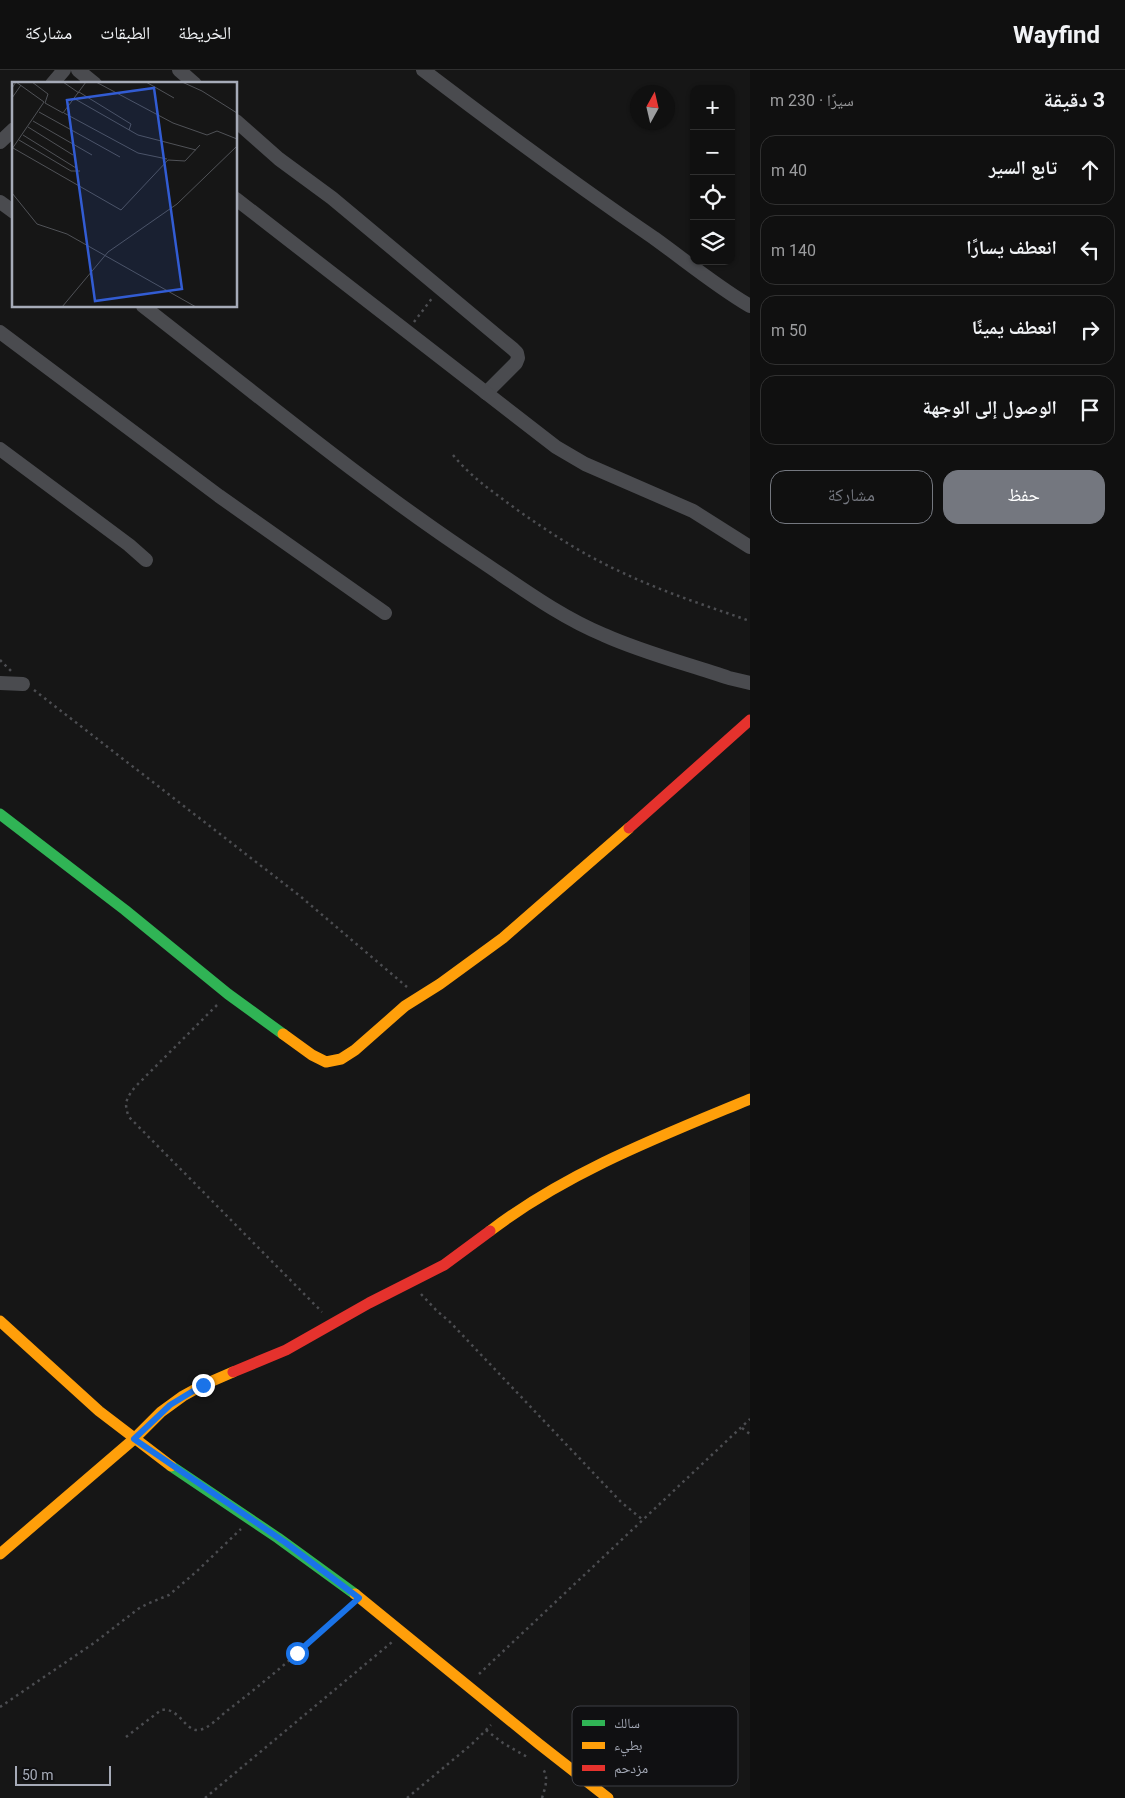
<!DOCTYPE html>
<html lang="ar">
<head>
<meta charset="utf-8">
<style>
	:root { --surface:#101010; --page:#1e1e1e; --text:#f1f3f6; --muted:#9c9d9f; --line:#303030; --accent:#74777f }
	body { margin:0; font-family:Roboto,"Noto Naskh Arabic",sans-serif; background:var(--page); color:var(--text); direction:rtl }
	.controls { position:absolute; right:15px; top:15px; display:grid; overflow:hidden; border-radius:10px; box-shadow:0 1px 4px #0004 }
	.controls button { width:45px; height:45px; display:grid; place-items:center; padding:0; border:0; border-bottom:1px solid var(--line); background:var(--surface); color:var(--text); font:25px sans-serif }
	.compass { position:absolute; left:630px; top:15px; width:45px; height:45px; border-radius:50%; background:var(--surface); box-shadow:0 1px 4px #0004; rotate:8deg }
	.scale { position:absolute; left:15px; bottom:12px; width:96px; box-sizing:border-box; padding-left:5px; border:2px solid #a6abb8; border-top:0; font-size:14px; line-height:18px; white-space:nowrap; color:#a6abb8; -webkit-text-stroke:4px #101012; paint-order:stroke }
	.stop { position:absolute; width:15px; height:15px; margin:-11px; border:4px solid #1a73e8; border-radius:50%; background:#fff }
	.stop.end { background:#1a73e8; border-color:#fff; box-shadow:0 1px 5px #0008 }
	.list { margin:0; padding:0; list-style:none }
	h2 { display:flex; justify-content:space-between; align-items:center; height:65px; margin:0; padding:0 20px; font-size:21px }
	h2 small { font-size:16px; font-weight:400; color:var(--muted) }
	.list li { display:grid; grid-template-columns:32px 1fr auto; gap:15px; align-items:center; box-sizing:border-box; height:70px; margin:0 10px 10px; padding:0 10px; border:1px solid var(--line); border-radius:15px }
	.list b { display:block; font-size:19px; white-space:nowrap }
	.list em { font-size:16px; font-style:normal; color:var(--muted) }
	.actions { display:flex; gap:10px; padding:15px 20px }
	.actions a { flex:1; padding:11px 0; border:1px solid var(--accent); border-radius:15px; text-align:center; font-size:18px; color:var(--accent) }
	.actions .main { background:var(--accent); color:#fff }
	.icon { flex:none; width:28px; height:28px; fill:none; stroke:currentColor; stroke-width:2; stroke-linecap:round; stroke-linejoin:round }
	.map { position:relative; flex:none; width:750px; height:1728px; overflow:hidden; direction:ltr }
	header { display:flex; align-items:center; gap:30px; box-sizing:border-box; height:70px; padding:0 25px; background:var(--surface); border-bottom:1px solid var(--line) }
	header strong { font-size:24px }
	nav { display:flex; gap:28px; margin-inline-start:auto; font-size:18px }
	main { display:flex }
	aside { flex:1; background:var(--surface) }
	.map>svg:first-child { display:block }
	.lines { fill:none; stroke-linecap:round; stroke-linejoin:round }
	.path { stroke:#4c4d51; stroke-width:2.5; stroke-dasharray:2.5 4; stroke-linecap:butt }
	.street { stroke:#4a4b4f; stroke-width:14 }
	.fast { stroke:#30b455; stroke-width:11 }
	.slow { stroke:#ff9f0a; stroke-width:11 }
	.jam { stroke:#e5322d; stroke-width:11 }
	.route { stroke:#1a73e8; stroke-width:6 }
	.inset-road { fill:none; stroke:#505257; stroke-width:1 }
	.view { fill:#325cd3; fill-opacity:0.15; stroke:#325cd3; stroke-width:2.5 }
	.inset-edge { fill:none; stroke:#a6abb8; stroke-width:2.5 }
	.key { fill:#101012; stroke:#3d3e44; stroke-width:1 }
	.key-label { font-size:14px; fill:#a6abb8 }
</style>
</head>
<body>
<header>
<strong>Wayfind</strong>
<nav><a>الخريطة</a><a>الطبقات</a><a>مشاركة</a></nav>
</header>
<main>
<aside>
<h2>3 دقيقة<small>سيرًا · 230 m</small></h2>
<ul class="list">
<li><svg class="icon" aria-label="ahead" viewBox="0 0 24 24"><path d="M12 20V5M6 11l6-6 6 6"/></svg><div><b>تابع السير</b></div><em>40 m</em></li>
<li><svg class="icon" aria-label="left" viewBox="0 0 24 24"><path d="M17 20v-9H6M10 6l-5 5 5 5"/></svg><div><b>انعطف يسارًا</b></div><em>140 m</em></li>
<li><svg class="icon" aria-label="right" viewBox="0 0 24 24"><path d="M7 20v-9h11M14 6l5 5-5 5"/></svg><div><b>انعطف يمينًا</b></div><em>50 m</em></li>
<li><svg class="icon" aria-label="arrive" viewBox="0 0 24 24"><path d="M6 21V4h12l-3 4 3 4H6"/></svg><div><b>الوصول إلى الوجهة</b></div></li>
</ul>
<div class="actions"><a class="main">حفظ</a><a>مشاركة</a></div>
</aside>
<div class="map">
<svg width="750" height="1728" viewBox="0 0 750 1728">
	<rect width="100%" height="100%" fill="#161616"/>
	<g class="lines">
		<g class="path">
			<polyline points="414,252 433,227"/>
			<path d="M453,385C472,408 492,421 516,439C550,463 584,485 621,502C663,522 707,536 750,551"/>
			<polyline points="0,590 11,601"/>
			<polyline points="34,620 300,826 407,917"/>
			<path d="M217,935L136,1016C127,1027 123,1033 129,1047L322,1242"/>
			<polyline points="421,1224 437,1241 450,1252 621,1432 643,1450"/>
			<polyline points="742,1358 750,1364"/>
			<polyline points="479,1604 750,1349"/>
			<polyline points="0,1637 94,1573 138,1539 147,1534 169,1525 196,1502 241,1459"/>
			<polyline points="486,1660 503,1673 529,1688"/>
			<path d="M126,1667L161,1640C180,1637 185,1662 199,1660C210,1658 220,1646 228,1640C270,1608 310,1573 349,1537"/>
			<polyline points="205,1728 392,1572"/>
			<polyline points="407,1728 472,1674 491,1655"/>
			<path d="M542,1728C545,1718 549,1708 543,1699"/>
		</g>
		<g class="street">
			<polyline points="78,0 95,14"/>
			<polyline points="179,0 195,14"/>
			<path d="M423,0C499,58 575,114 654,168C686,191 716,216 750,236"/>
			<polyline points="52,14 64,0"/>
			<polyline points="236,51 279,89 332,128 513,279 517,283 518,288 516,293 486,323"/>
			<polyline points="0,72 14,59"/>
			<polyline points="236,129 556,377 585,394 693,441 750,477"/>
			<polyline points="0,132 14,142"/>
			<path d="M143,236C254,322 363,413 481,491C520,517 560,547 604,565C644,583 688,594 729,608L750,613"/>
			<polyline points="0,262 219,426 385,543"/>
			<polyline points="0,379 129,475 146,490"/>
			<polyline points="0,613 23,614"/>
		</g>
		<g class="fast">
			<polyline points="0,744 125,840 228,924 283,964"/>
			<polyline points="171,1396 278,1468 355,1524"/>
		</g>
		<g class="slow">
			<polyline points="283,964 312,985 326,992 341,989 355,980 405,936 440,914 503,868 629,758"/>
			<path d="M490,1161C567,1102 661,1066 750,1029"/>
			<polyline points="0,1251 99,1341 171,1396"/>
			<polyline points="0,1484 134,1369 161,1342 183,1326 203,1315 233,1302"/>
			<polyline points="355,1524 539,1674 608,1728"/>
		</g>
		<g class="jam">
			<polyline points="629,758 750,650"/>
			<polyline points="233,1302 286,1280 369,1233 444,1195 490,1161"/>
		</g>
	</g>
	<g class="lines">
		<polyline class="route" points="203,1315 170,1335 134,1369 286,1473 359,1528 297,1583"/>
	</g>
	<g transform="translate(12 12)">
		<rect width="225" height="225" fill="#161616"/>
		<path class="inset-road" d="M20,0L36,12L33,21L51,31L74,0M51,0L67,11M84,0L161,41L195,53L205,49L225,57M134,0L162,16M170,0L190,9L225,31M0,6L4,0L32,20L0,67M67,10L119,42L117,48M0,16L9,3M63,17L126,53L184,68M27,30L108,75M52,31L126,71L155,77M21,39L80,73M16,45L61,73M11,53L64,86M7,58L59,89H68M1,66L109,128L156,78L173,79L188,63M0,111L25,142L55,152L184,225M50,225L96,170L165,122L225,64"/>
		<path class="view" d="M142,6L170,207L83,219L55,18Z"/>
		<rect width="225" height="225" class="inset-edge"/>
	</g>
	<rect x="572" y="1636" width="166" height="80" rx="8" class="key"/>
	<rect x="582" y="1650" width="23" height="6" fill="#30b455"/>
	<rect x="582" y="1672" width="23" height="7" fill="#ff9f0a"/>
	<rect x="582" y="1695" width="23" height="6" fill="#e5322d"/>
	<g class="key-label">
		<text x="614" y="1658">سالك</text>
		<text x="614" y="1680">بطيء</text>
		<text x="614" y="1703">مزدحم</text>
	</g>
</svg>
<div class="controls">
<button>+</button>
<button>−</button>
<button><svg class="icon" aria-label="locate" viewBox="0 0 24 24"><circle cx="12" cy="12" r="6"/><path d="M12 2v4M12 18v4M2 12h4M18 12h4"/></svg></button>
<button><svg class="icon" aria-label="layers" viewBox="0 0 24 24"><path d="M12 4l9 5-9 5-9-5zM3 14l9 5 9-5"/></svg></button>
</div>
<svg class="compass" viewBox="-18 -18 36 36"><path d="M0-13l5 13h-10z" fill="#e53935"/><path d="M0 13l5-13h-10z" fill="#9c9d9f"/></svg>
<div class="scale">50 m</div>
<div class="stop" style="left:297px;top:1583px"></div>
<div class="stop end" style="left:203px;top:1315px"></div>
</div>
</main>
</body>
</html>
